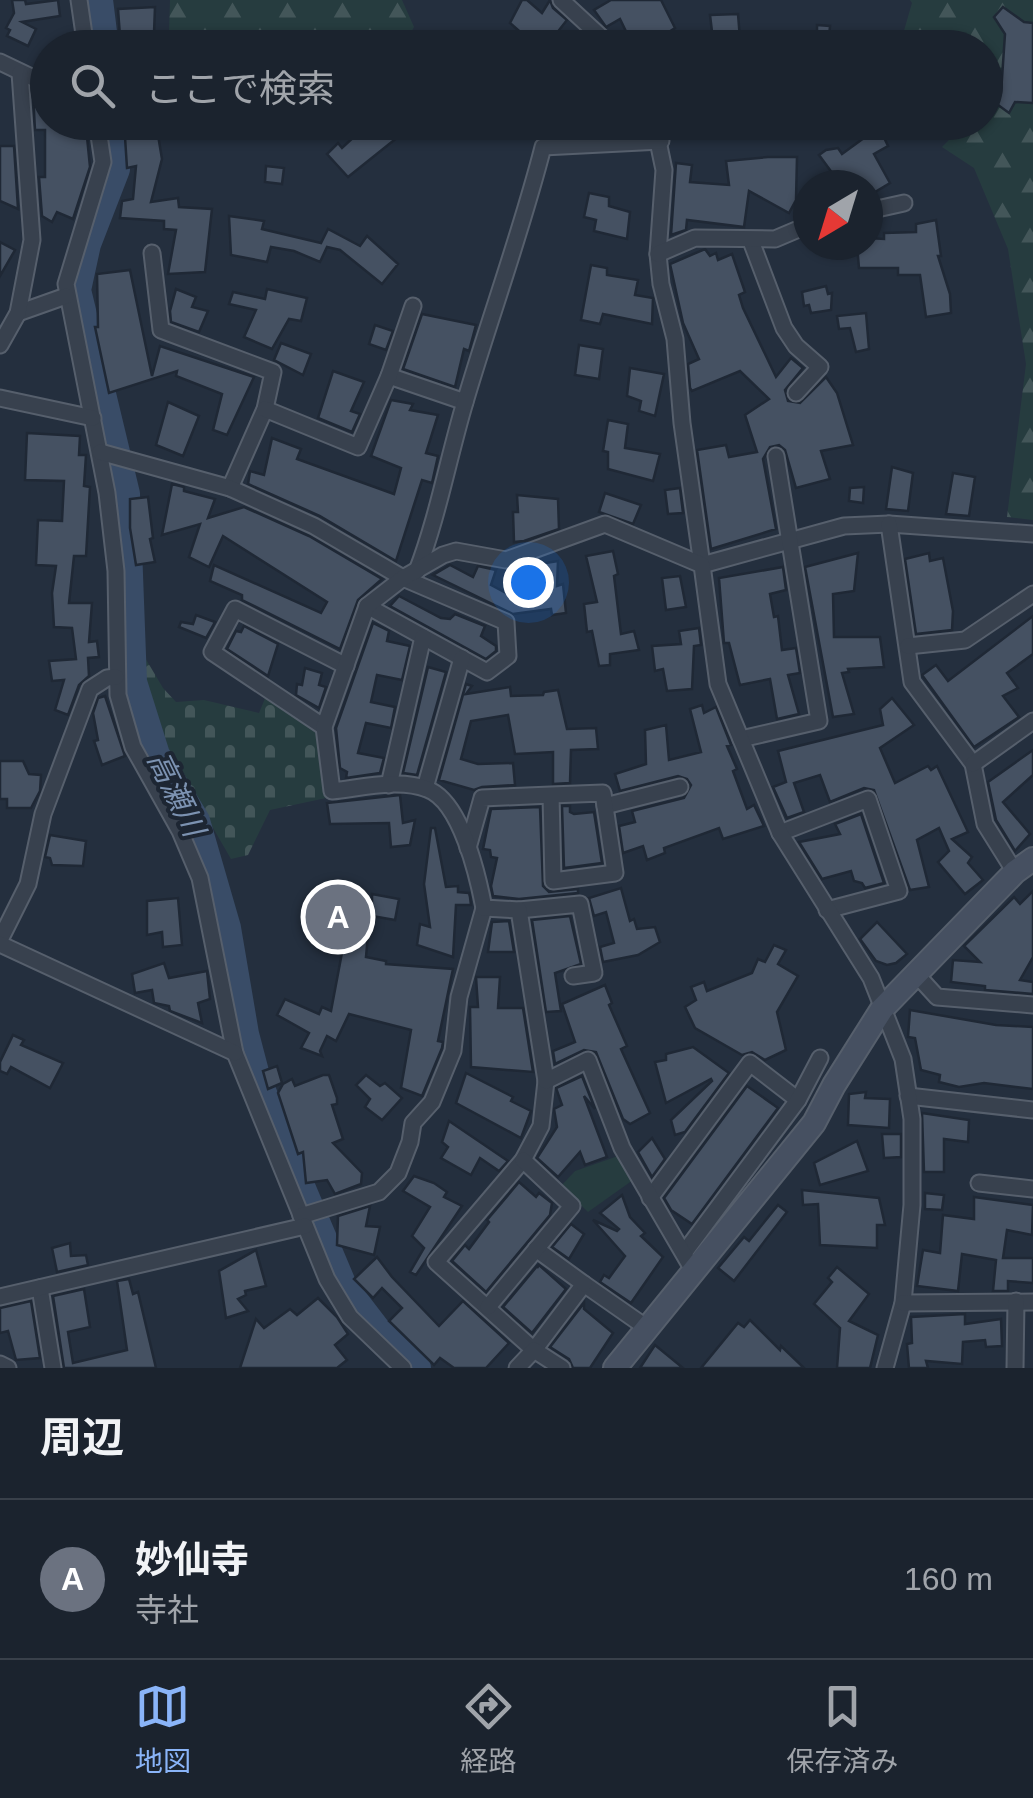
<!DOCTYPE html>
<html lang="ja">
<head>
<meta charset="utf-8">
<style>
	:root { --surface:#1b232e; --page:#282f3a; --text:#f1f3f6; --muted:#a0a4aa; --line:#39404a; --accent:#8ab4f8 }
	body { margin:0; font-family:Arial,"Noto Sans JP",sans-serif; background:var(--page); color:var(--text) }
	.compass { position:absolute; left:793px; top:170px; width:90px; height:90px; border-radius:50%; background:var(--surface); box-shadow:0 2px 8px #0004; rotate:218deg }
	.you { position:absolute; left:528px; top:582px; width:35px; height:35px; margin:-25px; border:8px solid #fff; border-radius:50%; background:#1a73e8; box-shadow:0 0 0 15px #1a73e833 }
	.badge { display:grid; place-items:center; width:65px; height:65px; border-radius:50%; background:var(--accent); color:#fff; font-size:32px; font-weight:700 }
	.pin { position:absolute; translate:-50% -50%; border:5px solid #fff; box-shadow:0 2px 10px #0006 }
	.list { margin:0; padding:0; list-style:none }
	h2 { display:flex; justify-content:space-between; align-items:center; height:130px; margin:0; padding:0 40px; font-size:42px }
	h2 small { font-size:32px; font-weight:400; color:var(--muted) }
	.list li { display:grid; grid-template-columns:65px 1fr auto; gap:30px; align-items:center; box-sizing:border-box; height:160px; padding:0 40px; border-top:2px solid var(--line) }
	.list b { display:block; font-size:38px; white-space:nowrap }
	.list p { margin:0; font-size:32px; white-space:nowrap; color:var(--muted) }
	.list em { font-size:32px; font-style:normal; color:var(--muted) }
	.icon { flex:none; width:55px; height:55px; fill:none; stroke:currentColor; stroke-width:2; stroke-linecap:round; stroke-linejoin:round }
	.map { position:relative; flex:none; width:1033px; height:1368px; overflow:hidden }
	.search { position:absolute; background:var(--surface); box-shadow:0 2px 8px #0004; left:30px; right:30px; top:30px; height:110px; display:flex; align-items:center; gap:25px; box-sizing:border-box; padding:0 35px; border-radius:55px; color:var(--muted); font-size:38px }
	.sheet { height:290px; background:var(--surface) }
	nav { display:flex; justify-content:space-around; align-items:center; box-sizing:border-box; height:140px; border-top:2px solid var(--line); background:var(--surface); font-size:28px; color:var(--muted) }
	nav a { display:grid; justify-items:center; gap:5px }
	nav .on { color:var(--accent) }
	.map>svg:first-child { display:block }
	.green { fill:#263c3f }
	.forest { fill:url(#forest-firs) }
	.cemetery { fill:url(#cemetery-stones) }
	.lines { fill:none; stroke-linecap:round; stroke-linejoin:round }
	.river { stroke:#394c67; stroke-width:30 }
	.building { fill:#455162; stroke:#1f2835; stroke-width:2.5 }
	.street-casing { stroke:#565f6c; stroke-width:19 }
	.secondary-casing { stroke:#565f6c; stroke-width:26 }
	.street { stroke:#38414e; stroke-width:15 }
	.secondary { stroke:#465061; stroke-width:22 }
	.labels { text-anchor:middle; stroke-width:8; stroke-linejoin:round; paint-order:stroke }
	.water-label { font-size:30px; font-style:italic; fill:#7c92b1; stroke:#1d2633 }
</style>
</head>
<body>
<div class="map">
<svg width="1033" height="1368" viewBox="0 0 1033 1368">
	<defs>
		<pattern id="forest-firs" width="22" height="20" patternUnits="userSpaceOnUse" patternTransform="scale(2.5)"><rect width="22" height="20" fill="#263c3f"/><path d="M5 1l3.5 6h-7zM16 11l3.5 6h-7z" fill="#435659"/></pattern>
		<pattern id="cemetery-stones" width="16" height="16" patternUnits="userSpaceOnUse" patternTransform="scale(2.5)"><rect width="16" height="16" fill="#263c3f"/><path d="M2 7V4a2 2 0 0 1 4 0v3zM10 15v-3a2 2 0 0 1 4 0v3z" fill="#435659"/></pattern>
	</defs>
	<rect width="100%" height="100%" fill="#242f3e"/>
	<polygon class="green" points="618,1156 633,1180 588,1212 561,1186 575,1171"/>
	<g class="forest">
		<polygon points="170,0 402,0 414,27 403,47 211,47 169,33"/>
		<polygon points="910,0 1033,0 1033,520 1007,517 1026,364 1008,249 974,168 942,147 966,123 986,122 986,48 899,48 912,3"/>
	</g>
	<path class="cemetery" d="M144,656L163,688L176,702L204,700L259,713L266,696L319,732L326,798L270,810L248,855L231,859L205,814L196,817C164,765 140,723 132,661Z"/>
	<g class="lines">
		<g class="river">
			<polyline points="98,0 104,48"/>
			<polyline points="114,122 117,144 115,169 86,244 76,290 125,494 132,682 155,755 195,821 226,928 244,1034 255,1076 291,1165 342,1286 375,1329 416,1368"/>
		</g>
	</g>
	<g class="building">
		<polygon points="12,0 25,0 26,4 58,0 60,16 22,22 36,29 28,46 7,36 10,30 6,28 14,13"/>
		<polygon points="522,0 527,0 542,13 550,0 553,8 567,20 556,34 572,48 533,48 524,40 526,37 510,23"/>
		<polygon points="611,0 661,0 675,28 644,48 634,48 620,19 606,27 594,10"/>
		<polygon points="155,7 154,33 120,36 118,9"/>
		<polygon points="1003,7 1024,22 1033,23 1033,103 1015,102 1009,113 994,102 1001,93 1005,34 994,17"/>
		<polygon points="738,14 740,39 713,40 710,15"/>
		<polygon points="817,25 830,26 828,48 817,48"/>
		<polygon points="33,93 45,96 48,122 84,122 86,127 90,167 73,219 57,212 52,222 42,216 39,177 45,177 45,130 35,130"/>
		<polygon points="370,122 396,122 403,133 348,177 327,154 338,143 342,148"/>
		<polygon points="879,127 888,146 874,154 890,183 870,195 868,185 841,185 819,155 826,150 838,148 842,154"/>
		<polygon points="158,135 162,159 151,202 178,198 179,207 212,209 205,272 168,274 176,230 164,229 164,221 120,218 122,201 133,199 136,166 127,168 125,137"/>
		<polygon points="0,146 14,146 18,209 0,201"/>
		<polygon points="768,157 797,157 796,200 789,213 749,191 744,227 687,220 686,230 671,235 676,163 692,165 690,182 729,185 726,161"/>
		<polygon points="266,166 284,168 282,184 265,182"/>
		<polygon points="589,193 609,197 609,206 630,212 627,239 594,231 596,220 584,217"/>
		<polygon points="229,216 264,221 262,229 321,243 328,229 360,246 367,236 398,264 382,284 340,250 327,247 320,262 294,251 271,247 267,262 231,255"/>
		<polygon points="936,220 941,256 938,256 950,294 951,313 926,317 920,275 898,275 898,268 859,268 857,245 868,245 868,238 884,239 884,233 916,232 916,224"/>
		<polygon points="0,242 15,250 0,276"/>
		<polygon points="705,249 710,256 716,253 718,260 732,254 745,292 739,295 743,308 776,377 791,358 803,368 785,390 788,401 800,403 826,377 837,393 853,445 821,451 830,479 796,488 785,450 779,445 770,447 763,459 776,529 711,549 697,450 726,445 729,457 757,452 745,415 769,399 740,371 692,391 690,388 688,364 699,359 683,323 670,264"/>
		<polygon points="591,265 607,268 607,275 638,280 635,295 653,298 652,324 603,314 600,324 581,320"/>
		<polygon points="130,270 152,376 160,346 254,377 227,435 213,430 222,394 176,376 177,371 109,393 95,327 98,327 97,274"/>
		<polygon points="826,286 828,294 832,293 831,310 811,313 809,305 804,306 802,292"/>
		<polygon points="176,289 196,297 192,307 208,311 199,332 171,322 170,311"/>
		<polygon points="267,289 307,298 301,321 289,319 272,349 244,337 256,310 229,304 233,292 265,299"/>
		<polygon points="866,313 869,349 856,352 850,328 839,329 837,316"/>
		<polygon points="422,314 476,325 469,351 464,349 455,387 403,369"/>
		<polygon points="375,325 393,331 386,350 369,344"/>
		<polygon points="281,343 311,354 303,375 274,360"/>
		<polygon points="579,345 603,349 599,379 575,375"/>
		<polygon points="630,368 664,374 655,416 639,411 641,401 627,396"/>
		<polygon points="333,371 364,382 351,411 360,414 352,432 318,418"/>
		<polygon points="391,400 413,404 410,410 438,415 426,453 438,456 432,483 422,480 396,561 320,516 248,484 250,471 264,475 272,438 301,449 297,459 394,494 401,468 371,456"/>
		<polygon points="168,402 199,416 183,456 156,445"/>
		<polygon points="608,420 628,424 625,448 660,454 653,481 608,469 608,452 603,451"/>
		<polygon points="27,433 80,436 79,455 86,455 84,486 90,487 86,556 74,556 69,603 92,603 89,642 97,641 99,657 88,658 89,676 79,685 68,715 55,710 64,680 52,681 49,661 76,659 72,628 54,627 52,593 56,566 36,565 38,520 62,521 64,481 25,480"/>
		<polygon points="892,467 913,473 908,511 886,509"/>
		<polygon points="953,473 975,477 969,516 946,514"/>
		<polygon points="172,484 184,487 184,491 215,499 208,518 244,507 309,536 382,579 358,600 340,649 242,600 242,595 210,581 214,565 321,613 327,602 223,536 209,567 189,557 200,524 162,535"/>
		<polygon points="864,487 863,503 849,501 850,488"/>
		<polygon points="680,488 683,513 668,514 665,490"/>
		<polygon points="605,493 641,505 633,524 599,512"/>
		<polygon points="517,495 558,499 559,529 524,541 514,542 513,512 518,512"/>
		<polygon points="148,497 153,538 150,539 155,562 136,565 130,528 130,499"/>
		<polygon points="613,551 618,574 614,576 621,634 634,631 639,650 610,654 610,665 599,666 592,631 587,632 584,604 597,602 586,556"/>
		<polygon points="858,553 854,591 833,594 834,637 880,637 884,667 848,669 849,672 842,673 854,714 833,717 805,567"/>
		<polygon points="929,553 930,561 943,558 953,611 952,630 916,634 905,559"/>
		<polygon points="558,561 557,586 563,584 566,613 552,615 551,609 513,614 433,575 450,565 473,577 478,566 496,570 491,585 508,594 536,592 533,565"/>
		<polygon points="783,567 786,590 770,594 774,617 778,616 782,650 796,648 800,673 788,675 799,714 777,719 770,679 740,685 729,643 724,643 719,578"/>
		<polygon points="680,576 686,607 666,610 662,578"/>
		<polygon points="399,596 441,618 450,619 455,614 485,626 481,636 496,646 496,651 486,659 390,606"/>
		<polygon points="196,615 215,622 206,638 179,627 181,622 193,624"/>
		<polygon points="1033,616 1033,654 1007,673 1018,688 1003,696 1019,717 974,747 922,675 936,665 948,681"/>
		<polygon points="373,623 389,631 387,641 410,646 402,680 377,675 371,702 395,707 391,728 366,723 358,753 384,758 380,773 346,778 347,772 340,768 336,728"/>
		<polygon points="244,626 278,644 268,676 227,649 236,631 241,632"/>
		<polygon points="699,628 701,645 694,646 692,689 667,691 663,669 655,671 652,646 681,644 679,631"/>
		<polygon points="428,667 446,672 417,775 403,773"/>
		<polygon points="305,668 322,673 319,685 326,687 319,708 296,695 297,684 302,685"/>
		<polygon points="466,684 472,686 466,694 510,687 511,696 543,695 544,692 558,690 567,729 596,728 598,749 571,750 570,783 553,784 553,752 515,754 508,715 471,721 461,759 478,764 513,763 515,785 482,787 474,790 439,780"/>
		<polygon points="105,696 125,756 102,765 94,741 98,740 93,713 98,698"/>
		<polygon points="892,698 914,725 880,748 895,783 928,766 931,770 937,766 968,832 952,839 972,857 968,863 983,880 965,894 938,862 949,851 939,828 917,840 929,887 910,890 874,790 864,788 830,802 820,775 794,783 804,812 787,818 773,787 786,782 778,751 883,725 880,709"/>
		<polygon points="702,705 704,713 716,707 731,745 727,746 737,769 733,771 747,809 754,805 764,826 723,839 719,828 664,848 665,853 647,860 643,846 623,853 619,826 635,822 632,811 684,798 691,785 687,779 678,776 620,791 615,774 646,764 645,730 666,725 669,760 701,752 690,709"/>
		<polygon points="1033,750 1033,775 1003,802 1030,834 1015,851 996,820 988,782"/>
		<polygon points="0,761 23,761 29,774 41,775 40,791 31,808 7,808 7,799 0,799"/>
		<polygon points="400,795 403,823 415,820 410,845 391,847 389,823 330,824 327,803"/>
		<polygon points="562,806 570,806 570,812 574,814 594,812 602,863 564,868"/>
		<polygon points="540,807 543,886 549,892 578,889 578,893 519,899 493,896 491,886 497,858 491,857 490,850 483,849 491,809"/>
		<polygon points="861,814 884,883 865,888 862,883 854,881 851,871 822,879 799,842 840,834 835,824"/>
		<polygon points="431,828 435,828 446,887 458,886 458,892 469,893 470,897 471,905 456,905 453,957 417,945 420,924 430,927 424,884"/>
		<polygon points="50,835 86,841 83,866 52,865 50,858 45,857"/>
		<polygon points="621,888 630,921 634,919 637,929 655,927 660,942 638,955 603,962 600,947 614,943 606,912 594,916 589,898"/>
		<polygon points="1033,891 1033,957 1020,980 1033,982 1033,994 985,990 985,986 951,982 953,960 980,962 964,946 1014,897 1020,904"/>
		<polygon points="319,892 345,892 346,913 370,912 366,957 386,961 386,964 453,969 438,1041 443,1042 442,1048 422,1096 401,1088 411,1030 349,1014 336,1041 327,1036 320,1051 322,1056 301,1048 309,1033 277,1015 285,999 319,1014 322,1007 331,1011 344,942 320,940"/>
		<polygon points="372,894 399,899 395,920 372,916"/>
		<polygon points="178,898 182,945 163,947 162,932 147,935 147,901"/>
		<polygon points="570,916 581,964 555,973 561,1011 546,1012 532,920"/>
		<polygon points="509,921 514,952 488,952 492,922"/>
		<polygon points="877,922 907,954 896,963 887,965 876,961 860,939"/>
		<polygon points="774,945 786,950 778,964 798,976 777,1012 786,1050 765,1060 752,1052 742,1055 695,1028 685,1007 696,1000 691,987 704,982 707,991 752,973 758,959 765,962"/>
		<polygon points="164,963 169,978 207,971 210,999 198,1003 202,1023 170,1011 169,1006 154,1003 152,990 135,993 132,974"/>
		<polygon points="476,977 500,977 498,1008 523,1008 533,1072 471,1067 470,1007 478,1007"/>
		<polygon points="605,985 612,1003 609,1005 627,1046 621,1049 650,1113 630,1124 623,1119 596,1052 584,1050 555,1064 553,1051 575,1042 562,1004"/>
		<polygon points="910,1010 996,1025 1033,1027 1033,1089 984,1083 959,1087 939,1082 940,1075 921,1070 915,1038 908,1037"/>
		<polygon points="13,1035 24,1040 21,1045 63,1063 50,1088 11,1067 7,1074 0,1071 0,1062"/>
		<polygon points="693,1047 729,1073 685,1132 675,1135 671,1120 712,1081 711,1079 666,1103 655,1062 666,1060 666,1054"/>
		<polygon points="277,1066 282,1083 268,1089 263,1071"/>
		<polygon points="466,1073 513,1097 511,1101 531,1111 521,1138 456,1103"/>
		<polygon points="323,1075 329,1075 337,1098 337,1104 332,1105 343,1139 333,1143 362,1173 361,1184 335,1194 327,1180 306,1183 303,1152 298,1154 278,1093 283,1084 292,1079 295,1086"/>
		<polygon points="366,1075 380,1086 385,1083 402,1098 382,1120 365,1107 370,1099 356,1085"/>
		<polygon points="582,1076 595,1109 584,1096 607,1157 585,1165 580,1152 558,1177 537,1158 557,1127 554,1109 562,1105 556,1088"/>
		<polygon points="747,1086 778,1108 692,1224 671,1210 664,1198"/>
		<polygon points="866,1092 865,1098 890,1099 889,1128 848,1125 849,1094"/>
		<polygon points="922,1113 969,1120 968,1142 944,1139 944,1172 924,1172"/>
		<polygon points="449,1121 508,1161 499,1171 480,1158 471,1175 441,1158 448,1147 442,1142"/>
		<polygon points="882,1134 901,1134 901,1157 884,1158"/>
		<polygon points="652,1138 665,1159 652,1177 638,1152"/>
		<polygon points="857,1141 868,1171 820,1185 814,1163"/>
		<polygon points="414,1176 434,1183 447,1192 444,1197 462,1206 416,1275 410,1272 424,1248 412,1236 430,1207 403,1191"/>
		<polygon points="519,1182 536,1197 539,1193 552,1203 550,1215 486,1292 452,1261 465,1245 469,1249 489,1222 487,1220"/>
		<polygon points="802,1190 879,1198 885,1225 877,1225 877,1248 820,1245 818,1204 803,1205"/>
		<polygon points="925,1193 944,1195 942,1210 925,1209"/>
		<polygon points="622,1195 630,1217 645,1233 641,1236 663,1257 631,1303 600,1282 604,1275 609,1278 625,1256 593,1220 617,1231 619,1229 600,1213"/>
		<polygon points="974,1197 1033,1205 1032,1235 1007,1230 1003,1258 1033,1258 1033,1283 1008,1281 1008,1291 993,1291 996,1260 962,1254 958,1291 917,1286 923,1250 940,1253 943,1215 974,1219"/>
		<polygon points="778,1205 787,1212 734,1281 718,1268 744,1237 749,1241"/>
		<polygon points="370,1206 366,1226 380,1227 374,1255 337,1245 338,1216"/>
		<polygon points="571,1224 584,1234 569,1259 552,1247"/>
		<polygon points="70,1243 71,1256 86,1255 88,1265 57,1272 52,1248"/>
		<polygon points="256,1250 266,1286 245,1291 246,1295 238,1299 248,1311 226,1318 219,1271"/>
		<polygon points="377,1257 392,1277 439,1326 463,1301 509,1343 486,1368 454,1368 440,1358 434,1365 389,1321 402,1308 382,1288 373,1298 354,1279"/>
		<polygon points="538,1265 537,1268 539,1265 566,1289 532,1333 503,1307"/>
		<polygon points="837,1267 869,1294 849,1321 878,1335 870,1368 837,1368 840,1328 814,1304 832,1282 828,1278"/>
		<polygon points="129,1279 133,1294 138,1292 156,1368 64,1368 53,1296 84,1289 90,1327 68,1332 73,1363 127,1350 117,1281"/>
		<polygon points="318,1298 337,1317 348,1334 335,1345 347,1360 337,1368 240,1368 256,1319 264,1328 290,1309 297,1315"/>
		<polygon points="31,1301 40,1358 16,1360 8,1331 0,1333 0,1308"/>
		<polygon points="584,1303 584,1309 613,1333 590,1368 573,1368 569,1359 550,1347"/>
		<polygon points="965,1314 965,1324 1001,1319 1002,1346 986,1347 985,1340 963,1342 962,1364 926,1361 928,1368 909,1368 907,1344 912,1343 911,1317"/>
		<polygon points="750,1320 780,1350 781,1346 804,1368 701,1368 738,1323 744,1327"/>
		<polygon points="655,1345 683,1368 640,1368"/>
	</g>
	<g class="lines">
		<g class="street-casing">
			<g id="street">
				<polyline points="79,0 86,48"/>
				<polyline points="561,0 613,48"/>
				<polyline points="0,62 48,85"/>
				<polyline points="97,122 103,162 66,284 107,493 116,571 118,695 133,747 180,831 200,878 235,1053 327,1279 350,1317 403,1368"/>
				<polyline points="654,122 664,170 658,254 661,284 675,339 682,423 702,565 844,526 889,524 1033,534"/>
				<polyline points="868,211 904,203"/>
				<polyline points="751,241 784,328 796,346 820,367 796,393"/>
				<polyline points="152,253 161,330 273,372 265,409 230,488"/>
				<polyline points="658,254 695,238 775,239 808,225"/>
				<polyline points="18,313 66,296"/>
				<polyline points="0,345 18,313 32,240 20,73"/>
				<polyline points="389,376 465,402"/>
				<polyline points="0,398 93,418"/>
				<polyline points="265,409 358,447 389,376 413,306"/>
				<polyline points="100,452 230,488 314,526 403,578 506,622 508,656 487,672 367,606"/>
				<polyline points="889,524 912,682 973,764 985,824 1015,872"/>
				<path d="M417,571C438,516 448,459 465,402C490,317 521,233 543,147L661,141"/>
				<polyline points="908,646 965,640 1033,594"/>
				<polyline points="324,727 212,652 235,609 346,666"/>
				<polyline points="741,739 819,721 776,456"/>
				<polyline points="973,764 1033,721"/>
				<polyline points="389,785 423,637"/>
				<polyline points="425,788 462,658"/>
				<polyline points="605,806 680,787"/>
				<polyline points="780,833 868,799 899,891 827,910"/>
				<polyline points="468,848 482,798 551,795 553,881 615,873 603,793 551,795"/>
				<polyline points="519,910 580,904 594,973 573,976"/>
				<polyline points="0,940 28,884 43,814 90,689 107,678 116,677"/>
				<polyline points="0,944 235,1053"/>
				<polyline points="916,974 937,997 1033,1005"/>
				<polyline points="546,1081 541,1126 523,1160 436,1262 534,1350 584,1284 647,1328"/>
				<polyline points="908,1096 1033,1110"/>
				<polyline points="979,1183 1033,1189"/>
				<polyline points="650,1198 750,1063 798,1100"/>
				<polyline points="301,1216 379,1192 398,1173 410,1142 413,1123 432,1102 453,1051 459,997 484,908"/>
				<polyline points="536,1249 584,1284"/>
				<polyline points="684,1253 798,1100 820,1058"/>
				<path d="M693,1270L622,1148L588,1060L546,1081L519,910L484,908C478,877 461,801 427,789C399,778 361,788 332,791L324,727L367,606L403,578L443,555L456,551L506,560L605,524L702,565L718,684L780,833L871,978L903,1059L912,1119V1205L903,1303L885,1368"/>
				<polyline points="40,1288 53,1368"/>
				<polyline points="0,1297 305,1226"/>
				<polyline points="903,1303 1033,1302"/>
				<polyline points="488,1307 572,1206 523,1160"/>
				<polyline points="0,1364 8,1368"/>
				<polyline points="517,1368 534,1350 562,1368"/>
				<polyline points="1015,1368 1016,1301"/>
			</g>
		</g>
		<g class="secondary-casing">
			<polyline id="secondary" points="615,1368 814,1123 834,1085 882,1009 1015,872 1033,859"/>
		</g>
		<use href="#street" class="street"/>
		<use href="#secondary" class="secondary"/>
	</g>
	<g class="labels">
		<g class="water-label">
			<text transform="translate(176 794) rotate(64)" y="10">高瀬川</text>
		</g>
	</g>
</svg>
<svg class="compass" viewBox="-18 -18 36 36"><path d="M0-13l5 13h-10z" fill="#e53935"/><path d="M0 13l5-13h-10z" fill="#a0a4aa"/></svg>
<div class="you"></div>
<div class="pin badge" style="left:338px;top:917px;background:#6b7280">A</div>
<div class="search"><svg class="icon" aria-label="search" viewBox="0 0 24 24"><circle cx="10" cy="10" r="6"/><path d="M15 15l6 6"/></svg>ここで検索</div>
</div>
<section class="sheet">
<h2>周辺<small></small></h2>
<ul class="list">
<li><span class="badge" style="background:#6b7280">A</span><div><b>妙仙寺</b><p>寺社</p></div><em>160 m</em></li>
</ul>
</section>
<nav>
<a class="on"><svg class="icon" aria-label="map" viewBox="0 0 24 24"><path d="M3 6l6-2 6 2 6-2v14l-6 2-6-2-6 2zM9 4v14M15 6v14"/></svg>地図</a>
<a><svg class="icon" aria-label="directions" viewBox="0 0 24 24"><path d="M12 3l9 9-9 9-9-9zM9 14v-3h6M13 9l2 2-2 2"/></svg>経路</a>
<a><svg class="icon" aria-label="saved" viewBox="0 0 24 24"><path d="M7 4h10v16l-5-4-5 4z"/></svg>保存済み</a>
</nav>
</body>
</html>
